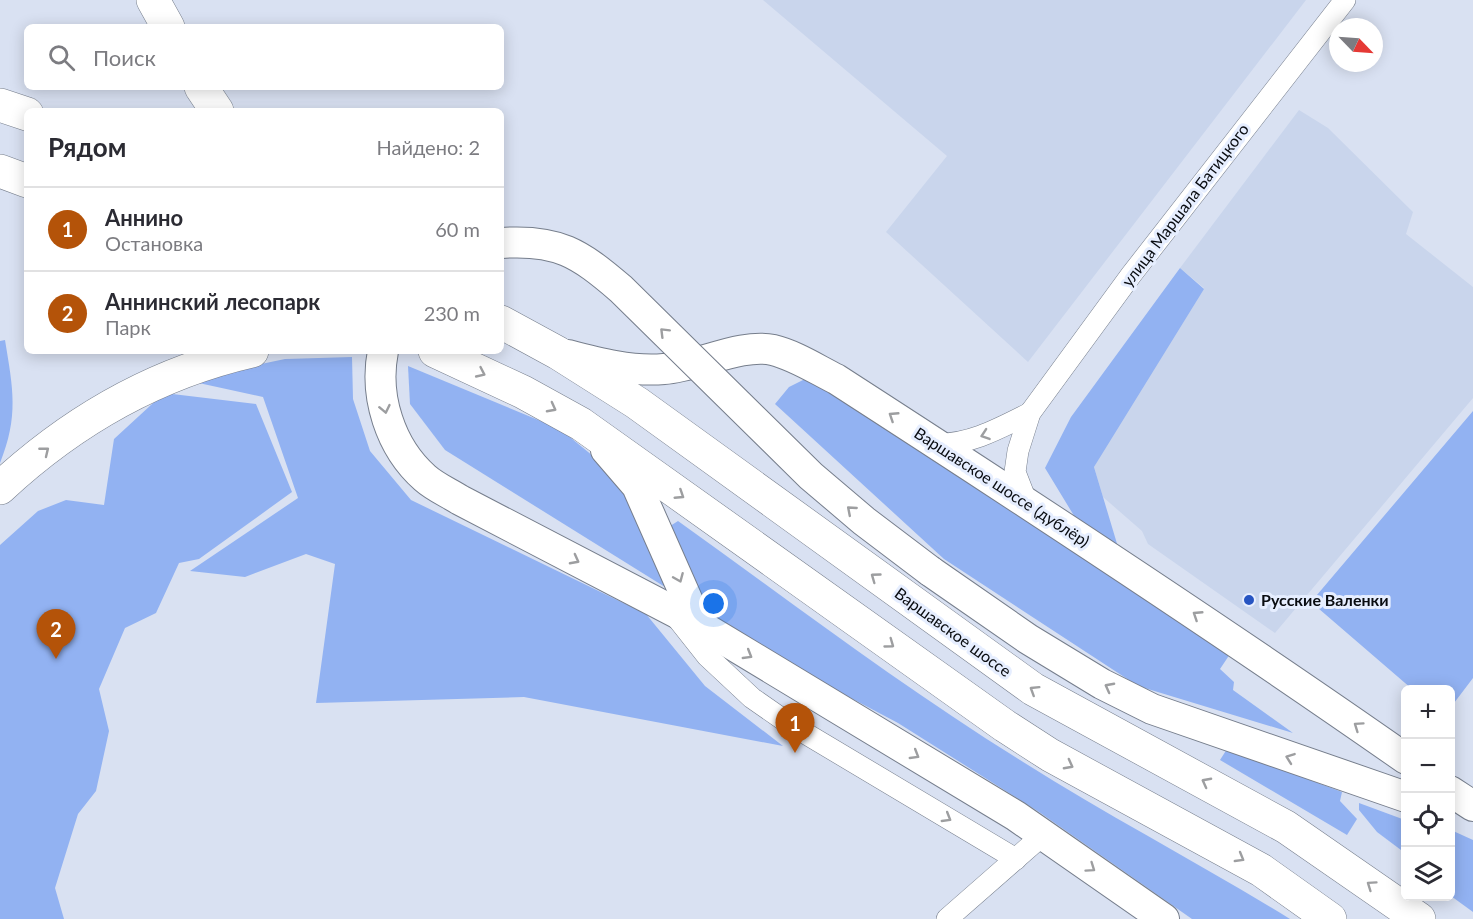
<!DOCTYPE html>
<html lang="ru">
<head>
<meta charset="utf-8">
<style>
	:root { --surface:#fff; --page:#f2f2f3; --text:#2b2b33; --muted:#7c7c81; --line:#e1e1e2; --accent:#b45309 }
	body { margin:0; font-family:Lato,sans-serif; background:var(--page); color:var(--text) }
	.controls { position:absolute; right:18px; bottom:18px; display:grid; overflow:hidden; border-radius:9px; box-shadow:0 3px 15px #0003 }
	.controls button { width:54px; height:54px; display:grid; place-items:center; padding:0; border:0; border-bottom:2px solid var(--line); background:var(--surface); color:var(--text); font:30px sans-serif }
	.compass { position:absolute; left:1329px; top:18px; width:54px; height:54px; border-radius:50%; background:var(--surface); box-shadow:0 3px 15px #0003; rotate:115deg }
	.you { position:absolute; left:714px; top:604px; width:21px; height:21px; margin:-15px; border:4px solid #fff; border-radius:50%; background:#1a73e8; box-shadow:0 0 0 9px #1a73e833 }
	.badge { display:grid; place-items:center; width:39px; height:39px; border-radius:50%; background:var(--accent); color:#fff; font-size:20px; font-weight:700 }
	.pin { position:absolute; translate:-50% -50px; filter:drop-shadow(0 2px 3px #0008) }
	.pin::after { content:''; position:absolute; top:32px; width:21px; height:18px; background:inherit; clip-path:polygon(0 0,100% 0,50% 100%) }
	.list { margin:0; padding:0; list-style:none }
	h2 { display:flex; justify-content:space-between; align-items:center; height:78px; margin:0; padding:0 24px; font-size:26px }
	h2 small { font-size:20px; font-weight:400; color:var(--muted) }
	.list li { display:grid; grid-template-columns:39px 1fr auto; gap:18px; align-items:center; box-sizing:border-box; height:84px; padding:0 24px; border-top:2px solid var(--line) }
	.list b { display:block; font-size:22px; white-space:nowrap }
	.list p { margin:0; font-size:20px; white-space:nowrap; color:var(--muted) }
	.list em { font-size:20px; font-style:normal; color:var(--muted) }
	.icon { flex:none; width:33px; height:33px; fill:none; stroke:currentColor; stroke-width:2; stroke-linecap:round; stroke-linejoin:round }
	.map { position:relative; flex:none; width:1473px; height:919px; overflow:hidden }
	.search { position:absolute; background:var(--surface); box-shadow:0 3px 15px #0003; left:24px; top:24px; width:480px; height:66px; display:flex; align-items:center; gap:15px; box-sizing:border-box; padding:0 21px; border-radius:9px; color:var(--muted); font-size:22px }
	.panel { position:absolute; background:var(--surface); box-shadow:0 3px 15px #0003; left:24px; top:108px; width:480px; height:246px; border-radius:9px }
	.map>svg:first-child { display:block }
	.built { fill:#c9d5ec }
	.green { fill:#92b2f2 }
	.lines { fill:none; stroke-linecap:round; stroke-linejoin:round }
	.minor-casing { stroke:#767e8c; stroke-width:22 }
	.secondary-casing { stroke:#767e8c; stroke-width:32 }
	.primary-casing { stroke:#767e8c; stroke-width:34 }
	.minor { stroke:#fff; stroke-width:21 }
	.secondary { stroke:#fff; stroke-width:30 }
	.primary { stroke:#fff; stroke-width:33 }
	.secondary-bridge-casing { stroke:#767e8c; stroke-width:32; stroke-linecap:butt }
	.secondary-bridge { stroke:#fff; stroke-width:30 }
	.oneway { stroke:#9d9ea0 }
	.poi-dot { fill:#2654c2; stroke:#e6eeff; stroke-width:2 }
	.labels { text-anchor:middle; stroke-width:6; stroke-linejoin:round; paint-order:stroke }
	.street-label { font-size:16px; fill:#090c11; stroke:#e6eeff }
	.poi-label { font-size:16px; font-weight:bold; fill:#090c11; stroke:#e6eeff; text-anchor:start }
</style>
</head>
<body>
<div class="map">
<svg width="1473" height="919" viewBox="0 0 1473 919">
	<rect width="100%" height="100%" fill="#d9e1f2"/>
	<g class="built">
		<polygon points="763,0 1306,0 1028,362 886,232 947,156"/>
		<polygon points="1299,110 1328,128 1413,212 1406,234 1473,287 1473,398 1275,633 1148,544 1142,531 1103,497 1094,467 1128,406 1204,288 1180,268"/>
	</g>
	<g class="green">
		<polygon points="1180,268 1204,289 1094,467 1118,547 1076,519 1045,468 1071,417"/>
		<path d="M5,340C13,389 19,416 0,463V341Z"/>
		<polygon points="352,357 353,399 370,451 411,500 646,614 705,686 783,746 524,697 316,703 335,564 306,554 245,577 190,571 298,498 263,397 185,380 285,359"/>
		<polygon points="408,366 560,429 615,474 673,592 445,450 410,404"/>
		<polygon points="811,376 1234,648 1220,669 1234,682 1233,690 1293,733 1138,686 944,559 775,404 789,387"/>
		<polygon points="164,393 256,404 292,492 199,559 179,563 156,613 125,628 99,689 109,731 96,791 78,814 55,888 64,919 0,919 0,545 38,511 66,500 104,505 114,439"/>
		<polygon points="1473,411 1473,678 1451,707 1450,690 1412,689 1311,602"/>
		<path d="M678,521C791,602 902,687 1020,760C1108,816 1201,864 1290,919H1192L1039,812L898,723L707,622L667,528Z"/>
		<polygon points="1227,749 1342,792 1340,801 1357,819 1347,835 1220,760"/>
		<polygon points="1359,803 1405,820 1405,853 1377,832 1359,810"/>
		<polygon points="1451,830 1473,840 1473,912 1451,896"/>
	</g>
	<g class="lines">
		<g class="minor-casing">
			<g id="minor">
				<path d="M936,444C970,445 1000,428 1030,413"/>
				<polyline points="1027,503 1015,472 1018,451 1030,413 1131,275 1345,0"/>
				<polyline points="677,618 707,656 752,698 788,723 1016,859"/>
				<polyline points="947,919 1044,834"/>
			</g>
		</g>
		<g class="secondary-casing">
			<g id="secondary">
				<path d="M383,351C374,396 390,447 425,478C435,487 449,493 460,500L698,624L1016,816L1164,919"/>
				<path d="M568,355C598,363 632,372 664,369C697,367 741,343 773,350C794,355 816,369 836,379C1028,503 1219,628 1406,759"/>
				<polyline points="606,450 637,486 698,624"/>
				<polyline points="930,571 1028,639 1102,684 1152,709 1406,797"/>
				<polyline points="1450,791 1473,806"/>
			</g>
		</g>
		<g class="primary-casing">
			<g id="primary">
				<polyline points="153,0 168,27"/>
				<polyline points="201,87 217,111"/>
				<polyline points="0,105 27,114"/>
				<polyline points="0,171 27,181"/>
				<polyline points="501,322 558,353 637,403 1033,689 1286,827 1419,919"/>
				<polyline points="435,351 523,392 581,424 1005,726 1050,755 1261,870 1330,919"/>
				<path d="M0,488C72,421 156,373 252,351"/>
			</g>
		</g>
		<use href="#minor" class="minor"/>
		<use href="#secondary" class="secondary"/>
		<use href="#primary" class="primary"/>
		<g class="secondary-bridge-casing">
			<path id="secondary-bridge" d="M501,243C558,239 579,253 621,289L811,476L864,521L930,571"/>
		</g>
		<use href="#secondary-bridge" class="secondary-bridge"/>
	</g>
	<defs><path id="oneway-chevron" d="M-2-3.5L2.5 0L-2 3.5" fill="none" stroke-width="1.6" stroke-linecap="round" stroke-linejoin="round" transform="scale(1.5)"/></defs>
	<g class="oneway">
		<use href="#oneway-chevron" transform="translate(664 332) rotate(-135)"/>
		<use href="#oneway-chevron" transform="translate(481 373) rotate(25)"/>
		<use href="#oneway-chevron" transform="translate(552 408) rotate(28)"/>
		<use href="#oneway-chevron" transform="translate(385 409) rotate(78)"/>
		<use href="#oneway-chevron" transform="translate(893 416) rotate(-147)"/>
		<use href="#oneway-chevron" transform="translate(985 435) rotate(161)"/>
		<use href="#oneway-chevron" transform="translate(45 451) rotate(-39)"/>
		<use href="#oneway-chevron" transform="translate(680 495) rotate(33)"/>
		<use href="#oneway-chevron" transform="translate(851 510) rotate(-139)"/>
		<use href="#oneway-chevron" transform="translate(575 560) rotate(28)"/>
		<use href="#oneway-chevron" transform="translate(875 577) rotate(-144)"/>
		<use href="#oneway-chevron" transform="translate(679 578) rotate(67)"/>
		<use href="#oneway-chevron" transform="translate(1197 615) rotate(-147)"/>
		<use href="#oneway-chevron" transform="translate(890 644) rotate(36)"/>
		<use href="#oneway-chevron" transform="translate(748 655) rotate(31)"/>
		<use href="#oneway-chevron" transform="translate(1109 687) rotate(-152)"/>
		<use href="#oneway-chevron" transform="translate(1034 690) rotate(-148)"/>
		<use href="#oneway-chevron" transform="translate(1358 726) rotate(-145)"/>
		<use href="#oneway-chevron" transform="translate(915 755) rotate(31)"/>
		<use href="#oneway-chevron" transform="translate(1290 758) rotate(-160)"/>
		<use href="#oneway-chevron" transform="translate(1069 765) rotate(28)"/>
		<use href="#oneway-chevron" transform="translate(1206 782) rotate(-152)"/>
		<use href="#oneway-chevron" transform="translate(947 818) rotate(31)"/>
		<use href="#oneway-chevron" transform="translate(1240 858) rotate(30)"/>
		<use href="#oneway-chevron" transform="translate(1091 868) rotate(35)"/>
		<use href="#oneway-chevron" transform="translate(1371 885) rotate(-145)"/>
	</g>
	<circle class="poi-dot" cx="1249" cy="600" r="6"/>
	<g class="labels">
		<g class="street-label">
			<text transform="translate(1185 205) rotate(-53)" y="6">улица Маршала Батицкого</text>
			<text transform="translate(1002 487) rotate(33)" y="6">Варшавское шоссе (дублёр)</text>
			<text transform="translate(953 632) rotate(36)" y="6">Варшавское шоссе</text>
		</g>
		<g class="poi-label">
			<text x="1261" y="606">Русские Валенки</text>
		</g>
	</g>
</svg>
<div class="controls">
<button>+</button>
<button>−</button>
<button><svg class="icon" aria-label="locate" viewBox="0 0 24 24"><circle cx="12" cy="12" r="6"/><path d="M12 2v4M12 18v4M2 12h4M18 12h4"/></svg></button>
<button><svg class="icon" aria-label="layers" viewBox="0 0 24 24"><path d="M12 4l9 5-9 5-9-5zM3 14l9 5 9-5"/></svg></button>
</div>
<svg class="compass" viewBox="-18 -18 36 36"><path d="M0-13l5 13h-10z" fill="#e53935"/><path d="M0 13l5-13h-10z" fill="#7c7c81"/></svg>
<div class="you"></div>
<div class="pin badge" style="left:795px;top:753px">1</div>
<div class="pin badge" style="left:56px;top:659px">2</div>
<div class="search"><svg class="icon" aria-label="search" viewBox="0 0 24 24"><circle cx="10" cy="10" r="6"/><path d="M15 15l6 6"/></svg>Поиск</div>
<section class="panel">
<h2>Рядом<small>Найдено: 2</small></h2>
<ul class="list">
<li><span class="badge">1</span><div><b>Аннино</b><p>Остановка</p></div><em>60 m</em></li>
<li><span class="badge">2</span><div><b>Аннинский лесопарк</b><p>Парк</p></div><em>230 m</em></li>
</ul>
</section>
</div>
</body>
</html>
